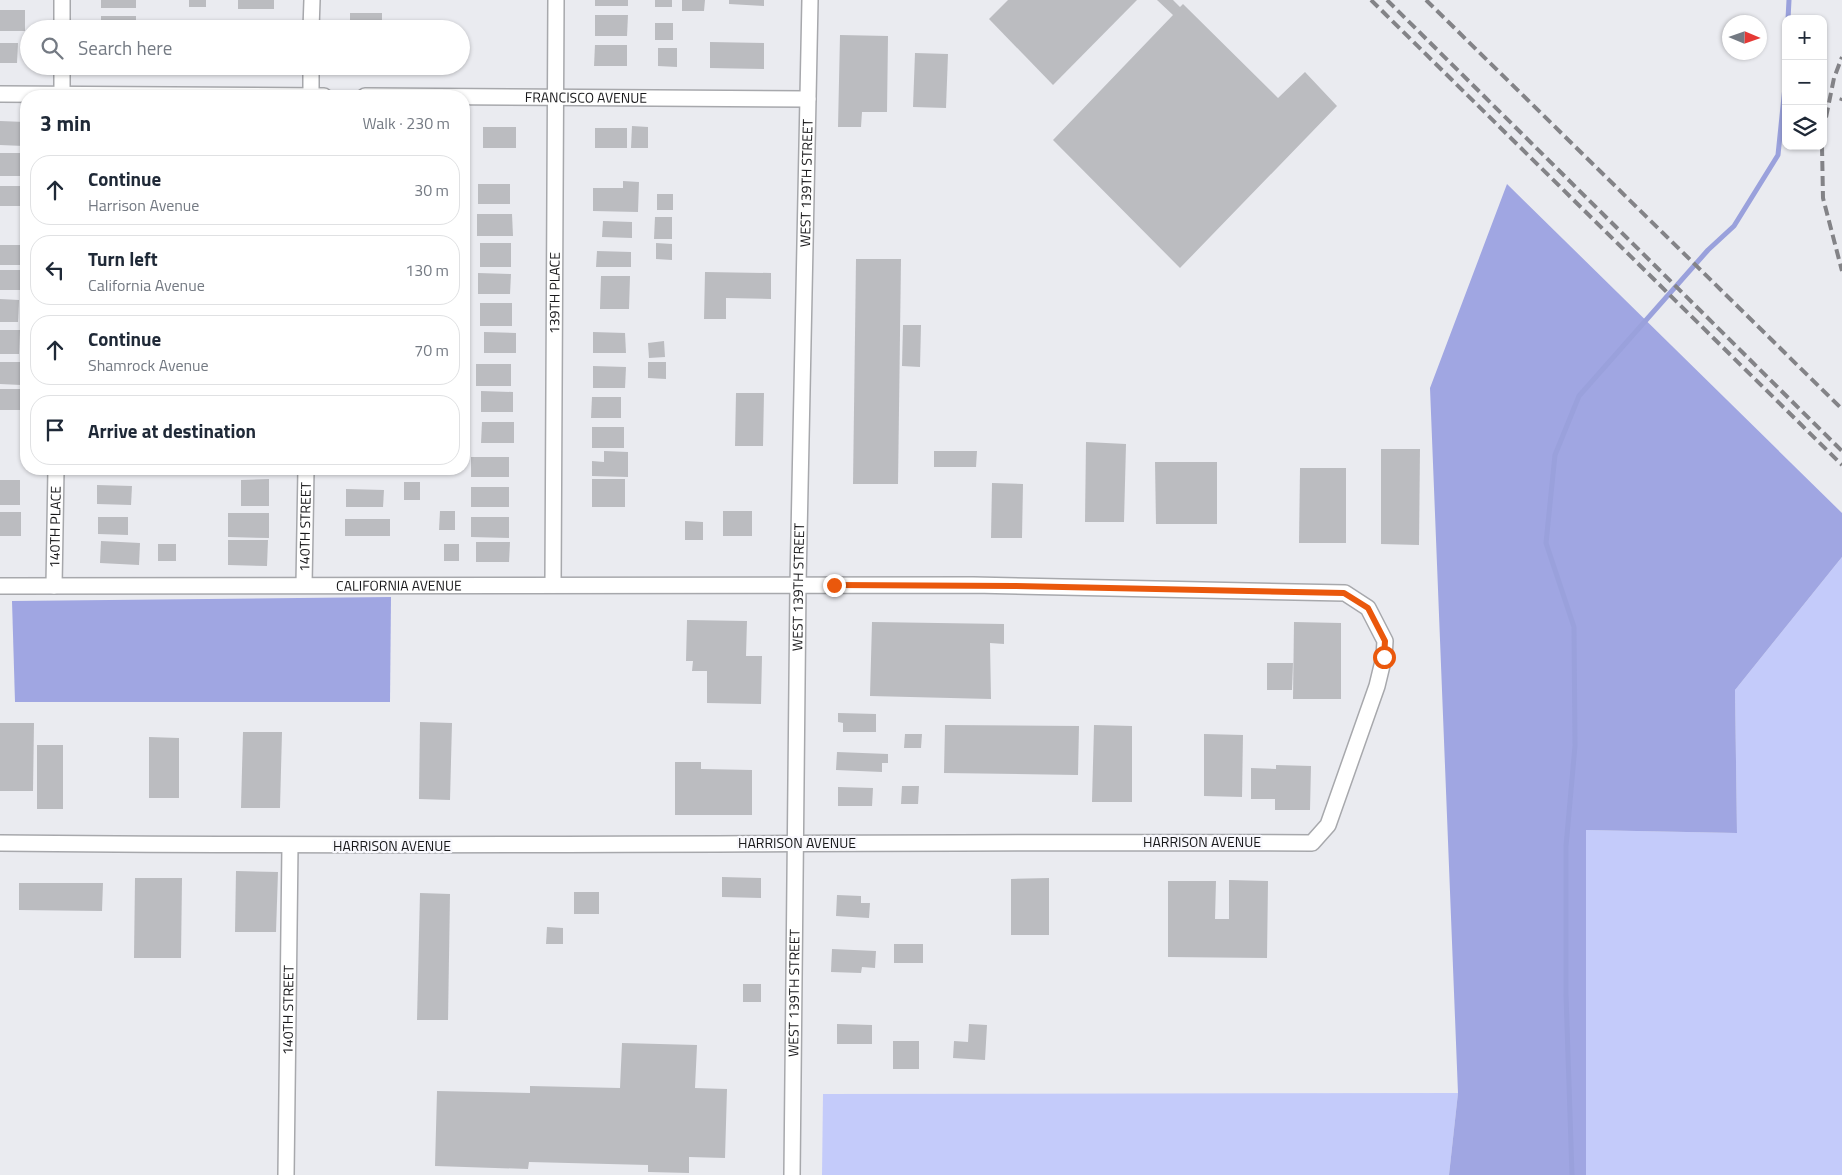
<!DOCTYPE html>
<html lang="en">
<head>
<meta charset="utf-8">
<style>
	:root { --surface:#fff; --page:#f6f6f7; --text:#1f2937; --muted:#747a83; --line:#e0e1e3 }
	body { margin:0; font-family:"Titillium Web",sans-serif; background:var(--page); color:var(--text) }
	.controls { position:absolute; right:15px; top:15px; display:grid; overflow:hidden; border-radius:10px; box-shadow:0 1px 4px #0004 }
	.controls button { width:45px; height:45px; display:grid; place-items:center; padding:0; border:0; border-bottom:1px solid var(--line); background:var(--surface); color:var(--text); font:25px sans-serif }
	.compass { position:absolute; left:1722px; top:15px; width:45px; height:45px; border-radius:50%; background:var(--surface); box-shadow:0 1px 4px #0004; rotate:92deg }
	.stop { position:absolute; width:15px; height:15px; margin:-11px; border:4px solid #ea580c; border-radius:50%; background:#fff }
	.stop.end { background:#ea580c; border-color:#fff; box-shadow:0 1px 5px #0008 }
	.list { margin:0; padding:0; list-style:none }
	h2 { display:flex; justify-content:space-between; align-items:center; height:65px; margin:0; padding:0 20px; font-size:21px }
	h2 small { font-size:16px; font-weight:400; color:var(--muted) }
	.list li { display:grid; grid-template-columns:32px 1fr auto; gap:15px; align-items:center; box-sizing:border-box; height:70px; margin:0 10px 10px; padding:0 10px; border:1px solid var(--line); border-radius:20px }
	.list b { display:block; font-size:19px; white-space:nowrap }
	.list p { margin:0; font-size:16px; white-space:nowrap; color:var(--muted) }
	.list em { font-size:16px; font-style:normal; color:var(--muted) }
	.icon { flex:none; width:28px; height:28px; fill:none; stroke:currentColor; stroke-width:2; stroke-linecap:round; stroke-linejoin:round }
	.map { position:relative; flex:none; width:1842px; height:1175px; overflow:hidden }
	.search { position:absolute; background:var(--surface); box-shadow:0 1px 4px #0004; left:20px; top:20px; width:450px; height:55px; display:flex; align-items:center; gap:12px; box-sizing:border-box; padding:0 18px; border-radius:28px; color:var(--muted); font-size:19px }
	.panel { position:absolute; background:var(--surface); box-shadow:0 1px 4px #0004; left:20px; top:90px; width:450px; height:385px; border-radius:20px }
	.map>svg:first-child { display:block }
	.green { fill:#c4cbfa }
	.forest { fill:#a0a6e2 }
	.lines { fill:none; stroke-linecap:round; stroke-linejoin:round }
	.stream { stroke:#9aa1dc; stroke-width:5 }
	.building { fill:#bbbcc0 }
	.street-casing { stroke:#a7a8ac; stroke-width:18 }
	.street { stroke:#fff; stroke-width:15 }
	.rail { stroke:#838387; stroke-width:4; stroke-dasharray:10 5; stroke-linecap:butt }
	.route { stroke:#ea580c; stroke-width:6 }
	.labels { text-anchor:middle; stroke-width:4.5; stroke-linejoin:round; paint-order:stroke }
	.street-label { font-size:14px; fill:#18181a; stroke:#f8f8fd }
</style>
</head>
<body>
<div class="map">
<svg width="1842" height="1175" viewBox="0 0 1842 1175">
	<rect width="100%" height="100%" fill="#eaebf0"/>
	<g class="green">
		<polygon points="1842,557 1842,1175 1586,1175 1586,830 1737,833 1735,690"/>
		<polygon points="1458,1093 1449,1175 822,1175 823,1094"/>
	</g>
	<g class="forest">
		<polygon points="1507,184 1842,513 1842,557 1735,690 1737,833 1586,830 1586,1175 1449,1175 1458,1093 1430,388"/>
		<polygon points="391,597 390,702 15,702 12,601"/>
	</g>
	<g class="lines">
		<g class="stream">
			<polyline points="1788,19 1789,0"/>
			<polyline points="1572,1175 1566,994 1566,846 1575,746 1574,627 1546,543 1555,455 1579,396 1708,250 1734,226 1778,155 1786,77"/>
		</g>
	</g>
	<g class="building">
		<rect x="101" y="0" width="35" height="8"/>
		<rect x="189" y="0" width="17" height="7"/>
		<rect x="238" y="0" width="36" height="9"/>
		<rect x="595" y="0" width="33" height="6"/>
		<rect x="655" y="0" width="17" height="7"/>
		<polygon points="682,0 705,0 704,11 682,11"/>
		<polygon points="729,0 764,0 764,6 729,4"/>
		<polygon points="1008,0 1137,0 1053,85 989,19"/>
		<polygon points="1157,0 1173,0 1180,7 1183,4 1278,98 1305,72 1337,106 1180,268 1053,140 1173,15"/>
		<rect x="0" y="10" width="25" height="21"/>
		<rect x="350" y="13" width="32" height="16"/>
		<polygon points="595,15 628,15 627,36 595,36"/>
		<rect x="101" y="16" width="35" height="13"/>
		<rect x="655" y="23" width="18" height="17"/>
		<polygon points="840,35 888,36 887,112 862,112 861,127 838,127"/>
		<polygon points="710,42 764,43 764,69 710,68"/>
		<polygon points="0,43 18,43 17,63 0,63"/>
		<polygon points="595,45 627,45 627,66 594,66"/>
		<polygon points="658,48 677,48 677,67 658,66"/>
		<polygon points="915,53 948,54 946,108 913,107"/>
		<polygon points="0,121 25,122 24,146 0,145"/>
		<polygon points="632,126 648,127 648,148 631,148"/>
		<rect x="483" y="127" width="33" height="21"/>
		<rect x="595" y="128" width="32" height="20"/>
		<polygon points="0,153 25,153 24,176 0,176"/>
		<polygon points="623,181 639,182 638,212 593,211 593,188 623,188"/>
		<rect x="478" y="184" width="32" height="20"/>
		<rect x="0" y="186" width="24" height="20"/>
		<rect x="657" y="194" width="16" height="16"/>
		<polygon points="477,214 512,214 513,236 477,236"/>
		<polygon points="655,217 672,217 672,239 654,239"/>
		<polygon points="603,221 632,222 632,238 602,237"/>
		<rect x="480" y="243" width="31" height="24"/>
		<polygon points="656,243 672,244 672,260 656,259"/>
		<polygon points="0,245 23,245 22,265 0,265"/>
		<polygon points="597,251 631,252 631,267 596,267"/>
		<polygon points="856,259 901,259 898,484 853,484"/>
		<rect x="0" y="270" width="23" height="20"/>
		<polygon points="705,272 771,273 771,299 726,298 726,319 704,319"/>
		<polygon points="478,273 511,274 510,294 478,294"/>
		<polygon points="601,276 630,276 629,309 600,309"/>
		<polygon points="0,299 19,300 18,322 0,322"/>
		<rect x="480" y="303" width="32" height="23"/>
		<polygon points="903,325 921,325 920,367 902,366"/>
		<polygon points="0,330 20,330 19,354 0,354"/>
		<polygon points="484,332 516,333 516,353 484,353"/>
		<polygon points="593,332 625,333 626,353 593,353"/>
		<polygon points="664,341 665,357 649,358 648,343"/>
		<polygon points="0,362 21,362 21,385 0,384"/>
		<polygon points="648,362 666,362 666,379 648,378"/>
		<rect x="476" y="364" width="35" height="22"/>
		<polygon points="593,366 626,367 625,388 593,388"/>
		<rect x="0" y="389" width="23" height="21"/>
		<polygon points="481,391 513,392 513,412 481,412"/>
		<polygon points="736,393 764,393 763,446 735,446"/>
		<polygon points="592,397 621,397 621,418 591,418"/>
		<polygon points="482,422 514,422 514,443 481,443"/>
		<rect x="592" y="427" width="32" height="21"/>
		<polygon points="1086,442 1126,444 1124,522 1085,522"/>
		<polygon points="1381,449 1420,449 1419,545 1381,544"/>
		<polygon points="604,451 628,452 628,477 592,476 592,461 604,462"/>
		<polygon points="934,451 977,451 976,467 934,467"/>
		<rect x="471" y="457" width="38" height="20"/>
		<polygon points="1155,462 1217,462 1217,524 1156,524"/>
		<polygon points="1300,468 1346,468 1346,543 1299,543"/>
		<polygon points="102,469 141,469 141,474 102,473"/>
		<rect x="230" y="469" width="35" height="6"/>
		<polygon points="269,479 269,506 241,506 241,480"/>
		<rect x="592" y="479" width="33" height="28"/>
		<rect x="0" y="480" width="20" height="25"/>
		<rect x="404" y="482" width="16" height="18"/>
		<polygon points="992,483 1023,484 1022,538 991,538"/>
		<polygon points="97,485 132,486 131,505 97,504"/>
		<rect x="471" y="487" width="38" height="20"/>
		<polygon points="346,489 384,490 383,507 346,507"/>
		<polygon points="440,511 455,511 455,530 439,530"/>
		<rect x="723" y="511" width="29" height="25"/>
		<rect x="0" y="512" width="21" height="24"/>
		<polygon points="228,513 269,513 269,538 228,537"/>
		<polygon points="98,517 128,517 128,535 98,534"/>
		<polygon points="471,517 509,517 509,538 471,537"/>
		<rect x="345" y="519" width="45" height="17"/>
		<polygon points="685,521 703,522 703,540 685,540"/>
		<polygon points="228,540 268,540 267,566 228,565"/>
		<polygon points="101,541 140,543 139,565 100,563"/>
		<polygon points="476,542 510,542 509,562 476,562"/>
		<rect x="158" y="544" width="18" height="17"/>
		<rect x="444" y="544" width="15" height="17"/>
		<polygon points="687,620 747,621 746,656 762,656 761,704 707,703 707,671 692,671 693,661 686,661"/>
		<polygon points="872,622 1004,624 1004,644 990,643 991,699 870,696"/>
		<polygon points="1294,622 1341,623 1341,699 1293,699"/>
		<polygon points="1267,663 1293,663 1292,690 1267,690"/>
		<polygon points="838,713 876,714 876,732 843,732 843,723 838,722"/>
		<polygon points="420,722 452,723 450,800 419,799"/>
		<polygon points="0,723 34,723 33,791 0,791"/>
		<polygon points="945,725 1079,726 1078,775 944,773"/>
		<polygon points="1094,725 1132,726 1132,802 1092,802"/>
		<polygon points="243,732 282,732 280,808 241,808"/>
		<polygon points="905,734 922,734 921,748 904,748"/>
		<polygon points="1204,734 1243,735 1242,797 1204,796"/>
		<polygon points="149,737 179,738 179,798 149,798"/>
		<rect x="37" y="745" width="26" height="64"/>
		<polygon points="837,752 888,754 888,763 882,763 882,772 836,770"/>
		<polygon points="675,762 701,762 701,769 752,770 752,815 675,815"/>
		<polygon points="1276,765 1311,766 1310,810 1275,810 1275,799 1251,799 1251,768 1276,769"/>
		<polygon points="902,786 919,786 918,804 901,804"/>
		<polygon points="838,787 873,788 872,806 838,806"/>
		<polygon points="236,871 278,872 276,932 235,932"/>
		<polygon points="722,877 761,878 761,898 722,897"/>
		<polygon points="135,878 182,878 181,958 134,958"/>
		<polygon points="1049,878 1049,935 1011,935 1011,879"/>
		<polygon points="1229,880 1268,881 1267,958 1168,957 1168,881 1216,881 1215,919 1229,919"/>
		<polygon points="19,883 103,883 102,911 19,910"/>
		<rect x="574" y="892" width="25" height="22"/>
		<polygon points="420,893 450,894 448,1020 417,1020"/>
		<polygon points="837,895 861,896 861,903 870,903 869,918 836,916"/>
		<polygon points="547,927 563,928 563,944 546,944"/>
		<rect x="894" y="944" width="29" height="19"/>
		<polygon points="832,949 876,951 875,968 862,967 861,973 831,972"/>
		<rect x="743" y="984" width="18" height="18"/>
		<polygon points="837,1024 872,1025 872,1044 837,1044"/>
		<polygon points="969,1024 987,1025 985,1060 953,1058 954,1041 968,1042"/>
		<rect x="893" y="1041" width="26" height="28"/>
		<polygon points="622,1043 697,1045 695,1088 727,1089 725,1158 689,1157 689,1173 648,1172 648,1165 529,1162 528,1169 435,1166 437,1091 530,1093 530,1086 620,1088"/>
	</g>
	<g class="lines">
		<g class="street-casing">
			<g id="street">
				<polyline points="62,29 62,0"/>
				<polyline points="311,29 312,0"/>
				<polyline points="0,94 324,96"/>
				<polyline points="62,96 62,66"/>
				<polyline points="311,96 311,66"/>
				<path id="s1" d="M365,96L808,99"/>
				<path id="s2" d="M304,585L306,469"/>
				<path id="s3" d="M553,585L556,0"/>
				<path id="s4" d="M0,586L973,585L1345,593L1368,608L1385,641L1384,657L1377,686L1328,825L1312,843C875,841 437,848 0,843"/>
				<path id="s5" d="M54,586L56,469"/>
				<path id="s6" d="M286,1175L290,846"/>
				<path id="s7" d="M792,1175L798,585L810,0"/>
			</g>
		</g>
		<use href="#street" class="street"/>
		<g class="rail">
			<polyline points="1371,0 1842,465"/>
			<polyline points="1387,0 1842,451"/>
			<polyline points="1426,0 1842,409"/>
			<polyline points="1841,101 1842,98"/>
			<polyline points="1823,132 1834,78 1842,57"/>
			<polyline points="1822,146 1823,198 1842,271"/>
		</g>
	</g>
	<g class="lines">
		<polyline class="route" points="834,585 1014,586 1344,593 1368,608 1385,641 1384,657"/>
	</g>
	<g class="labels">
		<g class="street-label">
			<text dy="5" stroke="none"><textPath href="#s1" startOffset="221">FRANCISCO AVENUE</textPath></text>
			<text dy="5" stroke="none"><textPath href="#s7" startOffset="992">WEST 139TH STREET</textPath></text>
			<text dy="5" stroke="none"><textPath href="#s3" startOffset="292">139TH PLACE</textPath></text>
			<text dy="5" stroke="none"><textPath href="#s5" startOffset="59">140TH PLACE</textPath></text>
			<text dy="5" stroke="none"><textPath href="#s2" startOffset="58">140TH STREET</textPath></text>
			<text dy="5" stroke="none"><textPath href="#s4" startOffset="399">CALIFORNIA AVENUE</textPath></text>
			<text dy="5" stroke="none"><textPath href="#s7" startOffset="588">WEST 139TH STREET</textPath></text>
			<text x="1202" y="847">HARRISON AVENUE</text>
			<text x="797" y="848">HARRISON AVENUE</text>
			<text x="392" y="851">HARRISON AVENUE</text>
			<text dy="5" stroke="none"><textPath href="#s7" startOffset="182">WEST 139TH STREET</textPath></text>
			<text dy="5" stroke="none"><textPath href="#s6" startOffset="165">140TH STREET</textPath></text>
		</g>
	</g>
</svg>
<div class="controls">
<button>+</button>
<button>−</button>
<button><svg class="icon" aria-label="layers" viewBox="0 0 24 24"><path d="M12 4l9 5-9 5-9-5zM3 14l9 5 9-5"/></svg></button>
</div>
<svg class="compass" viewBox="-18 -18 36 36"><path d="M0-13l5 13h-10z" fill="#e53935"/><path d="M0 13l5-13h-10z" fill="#747a83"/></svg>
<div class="stop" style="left:1384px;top:657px"></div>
<div class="stop end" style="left:834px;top:585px"></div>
<div class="search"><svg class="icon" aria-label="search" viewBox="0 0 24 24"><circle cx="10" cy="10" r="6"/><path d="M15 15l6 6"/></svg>Search here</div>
<section class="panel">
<h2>3 min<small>Walk · 230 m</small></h2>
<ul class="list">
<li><svg class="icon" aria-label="ahead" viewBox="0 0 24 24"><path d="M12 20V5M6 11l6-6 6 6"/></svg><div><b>Continue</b><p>Harrison Avenue</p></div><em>30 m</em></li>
<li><svg class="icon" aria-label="left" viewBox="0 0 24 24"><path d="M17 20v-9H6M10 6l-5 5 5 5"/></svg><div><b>Turn left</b><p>California Avenue</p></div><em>130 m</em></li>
<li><svg class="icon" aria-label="ahead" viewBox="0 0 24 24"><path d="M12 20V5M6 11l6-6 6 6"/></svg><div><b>Continue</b><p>Shamrock Avenue</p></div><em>70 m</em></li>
<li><svg class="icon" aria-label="arrive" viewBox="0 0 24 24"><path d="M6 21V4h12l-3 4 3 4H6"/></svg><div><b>Arrive at destination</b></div></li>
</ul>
</section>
</div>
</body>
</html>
